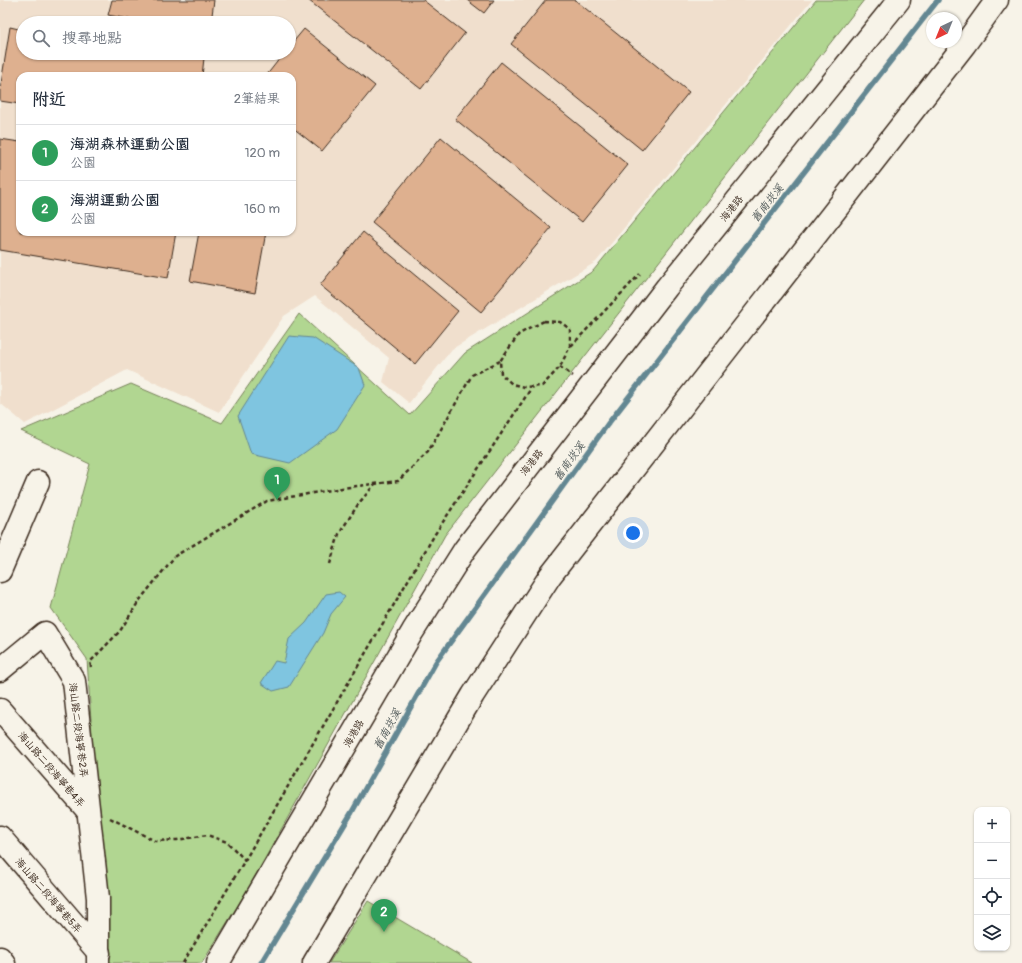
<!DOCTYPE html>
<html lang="zh-TW">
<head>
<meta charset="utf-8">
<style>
	:root { --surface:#fff; --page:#f6f6f7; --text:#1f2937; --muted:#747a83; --line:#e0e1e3; --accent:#111827 }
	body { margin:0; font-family:Pangolin,"LXGW WenKai TC",sans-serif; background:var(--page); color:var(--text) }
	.controls { position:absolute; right:12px; bottom:12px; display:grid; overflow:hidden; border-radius:8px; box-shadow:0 1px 3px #0004 }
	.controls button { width:36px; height:36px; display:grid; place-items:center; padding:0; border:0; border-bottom:1px solid var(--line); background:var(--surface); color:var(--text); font:20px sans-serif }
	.compass { position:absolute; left:926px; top:12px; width:36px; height:36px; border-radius:50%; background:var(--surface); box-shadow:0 1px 3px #0004; rotate:223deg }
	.you { position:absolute; left:633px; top:533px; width:14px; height:14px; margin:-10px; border:3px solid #fff; border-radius:50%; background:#1a73e8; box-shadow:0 0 0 6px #1a73e833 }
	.badge { display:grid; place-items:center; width:26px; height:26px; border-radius:50%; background:var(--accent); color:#fff; font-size:13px; font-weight:700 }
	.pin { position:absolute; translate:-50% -33px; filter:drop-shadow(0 1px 2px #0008) }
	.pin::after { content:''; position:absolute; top:21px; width:14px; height:12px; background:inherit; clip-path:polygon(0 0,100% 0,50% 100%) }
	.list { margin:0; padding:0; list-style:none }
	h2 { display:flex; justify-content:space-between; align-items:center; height:52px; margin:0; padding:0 16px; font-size:17px }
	h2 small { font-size:13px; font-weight:400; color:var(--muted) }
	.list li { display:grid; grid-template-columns:26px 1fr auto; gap:12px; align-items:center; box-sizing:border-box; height:56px; padding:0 16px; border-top:1px solid var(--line) }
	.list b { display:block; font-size:15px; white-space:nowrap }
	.list p { margin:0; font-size:13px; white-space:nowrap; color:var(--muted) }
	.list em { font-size:13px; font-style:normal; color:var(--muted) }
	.icon { flex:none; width:22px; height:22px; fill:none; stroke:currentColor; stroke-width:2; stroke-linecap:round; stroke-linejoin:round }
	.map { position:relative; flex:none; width:1022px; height:963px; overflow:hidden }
	.search { position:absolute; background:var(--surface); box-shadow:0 1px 3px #0004; left:16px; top:16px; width:280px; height:44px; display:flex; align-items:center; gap:10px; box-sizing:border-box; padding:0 14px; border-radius:22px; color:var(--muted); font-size:15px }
	.panel { position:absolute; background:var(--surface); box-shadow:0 1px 3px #0004; left:16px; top:72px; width:280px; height:164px; border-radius:12px }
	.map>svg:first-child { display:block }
	.built { fill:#f0dfcd; fill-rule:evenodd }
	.green { fill:#b1d691; stroke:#768058 }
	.water { fill:#7fc5e0; stroke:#648792 }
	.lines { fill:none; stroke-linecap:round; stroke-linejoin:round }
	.stream { stroke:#648792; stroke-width:5.5 }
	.building { fill:#deb08f; stroke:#3b2a1e }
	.minor-casing { stroke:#3b2a1e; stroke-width:25 }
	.path { stroke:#3b2a1e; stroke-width:2.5; stroke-dasharray:4 3; stroke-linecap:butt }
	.minor { stroke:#f7f3e8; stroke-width:22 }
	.labels { text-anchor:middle; stroke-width:3; stroke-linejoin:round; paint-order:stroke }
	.street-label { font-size:10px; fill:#3b2a1e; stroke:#f7f3e8 }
	.water-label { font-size:11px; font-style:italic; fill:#4f5858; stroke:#f7f3e8 }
</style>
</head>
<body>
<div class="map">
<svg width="1022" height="963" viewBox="0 0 1022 963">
	<rect width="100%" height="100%" fill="#f7f3e8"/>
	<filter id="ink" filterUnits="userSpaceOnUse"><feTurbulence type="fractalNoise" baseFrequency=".025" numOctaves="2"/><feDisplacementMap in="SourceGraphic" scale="8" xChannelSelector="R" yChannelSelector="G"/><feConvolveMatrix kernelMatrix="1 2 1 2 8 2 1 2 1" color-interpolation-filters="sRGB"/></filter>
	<g filter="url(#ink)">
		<path class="built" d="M0,0H812L596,262L452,349L409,403L383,382L389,358L315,296L284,316L219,412L127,370L25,424L0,403ZM23,23H289V53H23ZM20,76H292V232H20Z"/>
		<g class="green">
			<polygon points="816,0 864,0 445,535 248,889 202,963 107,963 87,659 51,608 90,464 21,431 131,384 222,423 299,314 410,415 465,353 593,271"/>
			<polygon points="368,901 472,963 329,963"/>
		</g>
		<g class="water">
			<polygon points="289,336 313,338 359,368 365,385 337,429 290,463 251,454 238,416"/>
			<polygon points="339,592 345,597 331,614 323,633 289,687 273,691 261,683 275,661 284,663 289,639 306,623 326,594"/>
		</g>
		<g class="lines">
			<polyline class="stream" points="261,963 352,812 436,662 607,425 938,0"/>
		</g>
		<g class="building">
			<polygon points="112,0 214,0 211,23 148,23 108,15"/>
			<polygon points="308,0 423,0 465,33 421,89"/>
			<polygon points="467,0 494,0 484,13"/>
			<polygon points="546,0 575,0 689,92 642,150 511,44"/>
			<polygon points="10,27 23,30 23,53 174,53 204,58 202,76 20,76 20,104 0,101 0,90"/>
			<polygon points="304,29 375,86 322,151 292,127 292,76 266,76 284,53 289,53 289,47"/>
			<polygon points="501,62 628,165 582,222 455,119"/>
			<polygon points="441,137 551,228 481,312 372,222"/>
			<polygon points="0,139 20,142 20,232 176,232 168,278 0,250"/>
			<polygon points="199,232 266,232 255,293 190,281"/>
			<polygon points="363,232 458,311 415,364 320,285"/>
		</g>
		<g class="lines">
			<g class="minor-casing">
				<g id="minor">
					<polyline points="0,571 38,482"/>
					<polyline points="0,670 45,633 74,681 98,898 98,963"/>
					<polyline points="0,710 88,811"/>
					<polyline points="0,837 99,953"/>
					<polyline points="0,958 4,963"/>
					<polyline points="218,963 413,631 465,549 667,287 899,0"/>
					<polyline points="314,963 473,695 550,576 965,44 997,0"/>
				</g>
			</g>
			<g class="path">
				<polygon points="544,321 560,322 570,329 570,346 560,367 542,386 524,387 512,384 501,374 500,361 519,334"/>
				<polyline points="571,346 640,274"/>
				<polyline points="560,367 573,376"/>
				<polyline points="330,564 339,534 359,503 375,484"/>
				<polyline points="91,667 90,662 120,631 139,601 175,556 267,501 342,488 398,481 428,452 472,375 500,361"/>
				<polyline points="110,818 155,841 177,840 207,835 227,842 245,860"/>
				<polyline points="183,963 245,860 435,534 532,387"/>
			</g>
			<use href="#minor" class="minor"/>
		</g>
	</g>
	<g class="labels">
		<g class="street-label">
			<text transform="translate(731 208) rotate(-51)" y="4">海港路</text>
			<text transform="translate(531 462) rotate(-52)" y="4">海港路</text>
			<text transform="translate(79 730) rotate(83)" y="4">海山路二段海寧巷2弄</text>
			<text transform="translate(353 733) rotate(-60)" y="4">海港路</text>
			<text transform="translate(52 769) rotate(49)" y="4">海山路二段海寧巷4弄</text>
			<text transform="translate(49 895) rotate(49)" y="4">海山路二段海寧巷5弄</text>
		</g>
		<g class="water-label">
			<text transform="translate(767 203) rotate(-52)" y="4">舊南崁溪</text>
			<text transform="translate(569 461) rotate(-54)" y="4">舊南崁溪</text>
			<text transform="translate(387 729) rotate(-61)" y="4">舊南崁溪</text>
		</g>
	</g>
</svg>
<div class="controls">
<button>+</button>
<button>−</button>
<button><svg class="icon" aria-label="locate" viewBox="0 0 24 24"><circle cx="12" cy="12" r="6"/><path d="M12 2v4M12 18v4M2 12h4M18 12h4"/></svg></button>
<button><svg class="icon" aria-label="layers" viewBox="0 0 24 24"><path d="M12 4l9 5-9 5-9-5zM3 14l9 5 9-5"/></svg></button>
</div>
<svg class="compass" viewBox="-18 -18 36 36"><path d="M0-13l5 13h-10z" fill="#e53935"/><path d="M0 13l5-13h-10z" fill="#747a83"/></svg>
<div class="you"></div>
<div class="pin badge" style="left:277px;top:500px;background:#2e9e5b">1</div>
<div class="pin badge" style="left:384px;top:932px;background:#2e9e5b">2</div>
<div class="search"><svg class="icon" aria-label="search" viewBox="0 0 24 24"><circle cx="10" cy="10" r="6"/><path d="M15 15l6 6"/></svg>搜尋地點</div>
<section class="panel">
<h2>附近<small>2筆結果</small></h2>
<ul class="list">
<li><span class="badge" style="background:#2e9e5b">1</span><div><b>海湖森林運動公園</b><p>公園</p></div><em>120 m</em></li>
<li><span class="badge" style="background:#2e9e5b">2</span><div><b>海湖運動公園</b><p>公園</p></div><em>160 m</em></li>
</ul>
</section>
</div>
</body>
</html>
